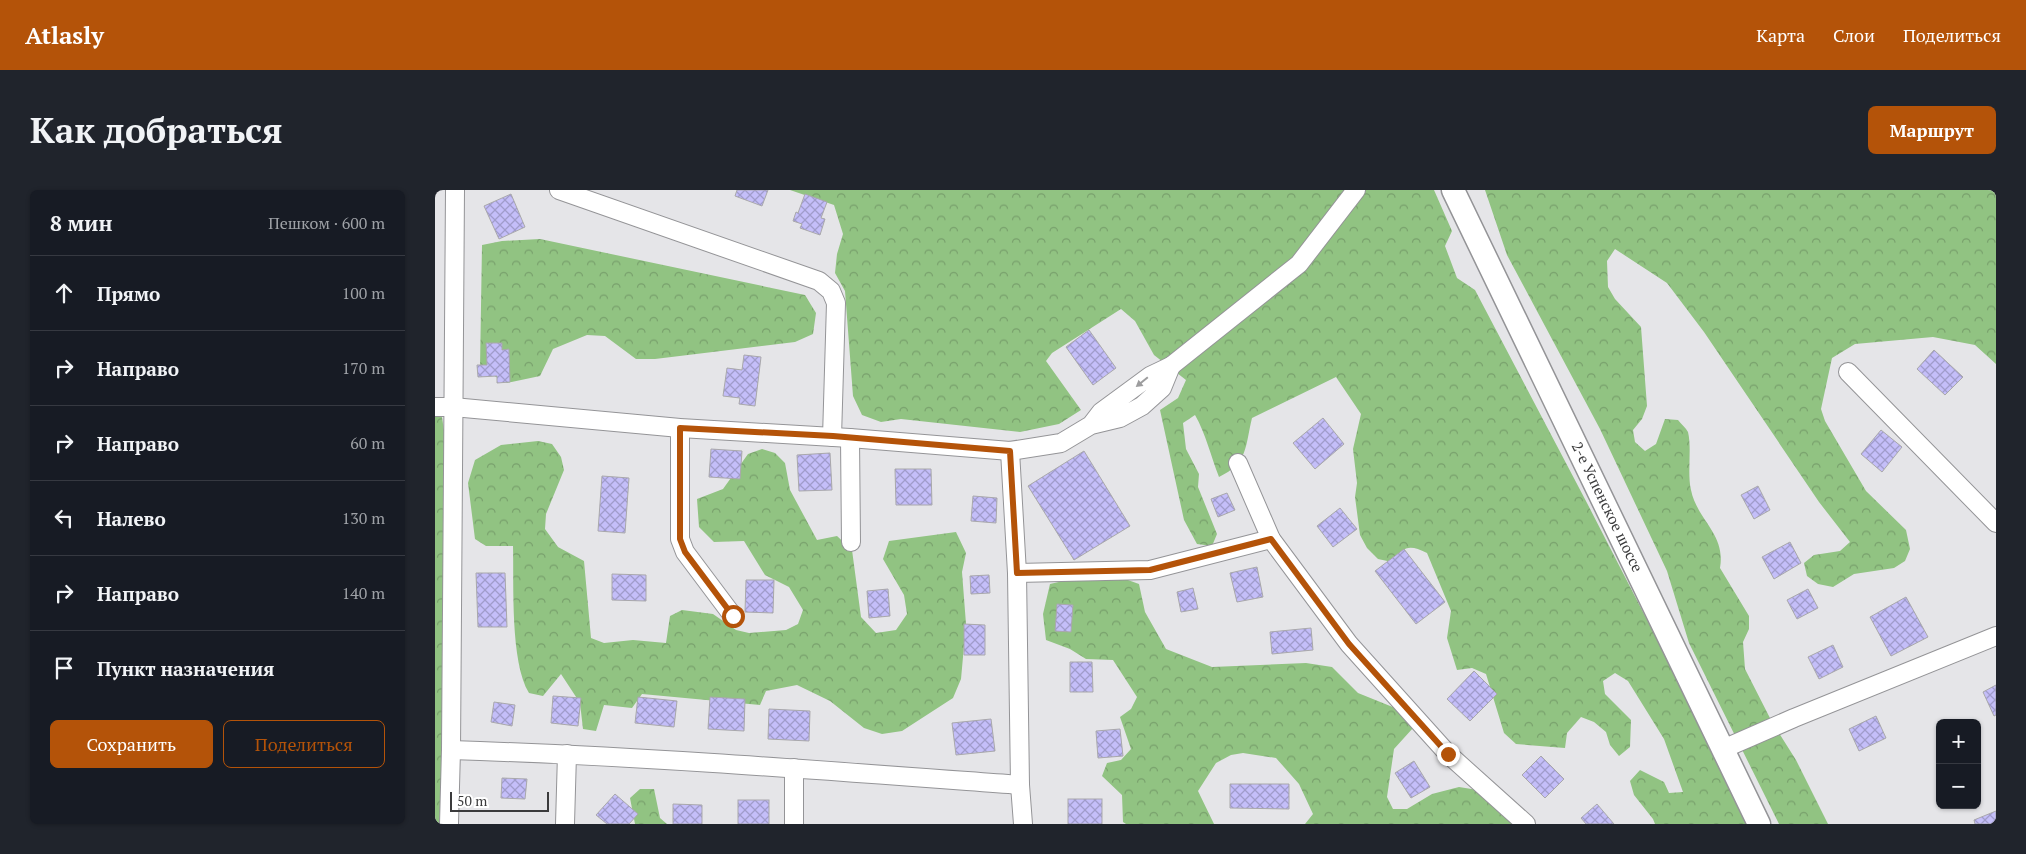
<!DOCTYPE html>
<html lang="ru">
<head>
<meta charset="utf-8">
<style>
	:root { --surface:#171b24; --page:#20242c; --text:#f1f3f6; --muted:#9ea1a6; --line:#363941; --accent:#b45309 }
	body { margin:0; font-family:"PT Serif",serif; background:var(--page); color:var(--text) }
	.controls { position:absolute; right:15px; bottom:15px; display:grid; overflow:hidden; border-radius:8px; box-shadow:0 1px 4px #0004 }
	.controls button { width:45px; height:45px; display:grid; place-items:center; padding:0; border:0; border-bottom:1px solid var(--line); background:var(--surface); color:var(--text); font:25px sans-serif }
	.scale { position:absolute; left:15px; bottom:12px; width:99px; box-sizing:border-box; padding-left:5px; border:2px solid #3b3b3c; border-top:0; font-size:14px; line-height:18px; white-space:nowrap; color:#3b3b3c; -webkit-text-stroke:4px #fff; paint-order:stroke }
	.stop { position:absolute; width:15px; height:15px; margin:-11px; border:4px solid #b45309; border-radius:50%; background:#fff }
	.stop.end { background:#b45309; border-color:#fff; box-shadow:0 1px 5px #0008 }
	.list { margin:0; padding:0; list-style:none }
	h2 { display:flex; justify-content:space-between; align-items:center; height:65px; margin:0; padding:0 20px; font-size:21px }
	h2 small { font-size:16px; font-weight:400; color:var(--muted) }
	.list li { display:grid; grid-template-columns:32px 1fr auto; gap:15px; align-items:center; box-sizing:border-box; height:75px; padding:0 20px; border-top:1px solid var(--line) }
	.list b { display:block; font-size:19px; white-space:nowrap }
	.list em { font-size:16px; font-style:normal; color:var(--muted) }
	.actions { display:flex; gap:10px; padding:15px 20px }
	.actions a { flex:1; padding:11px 0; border:1px solid var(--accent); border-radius:8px; text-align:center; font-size:18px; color:var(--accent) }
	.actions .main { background:var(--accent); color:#fff }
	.icon { flex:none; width:28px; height:28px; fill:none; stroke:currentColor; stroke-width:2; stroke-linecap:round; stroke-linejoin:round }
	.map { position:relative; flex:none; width:1561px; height:634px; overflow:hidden; border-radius:8px }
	header { display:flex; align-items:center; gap:30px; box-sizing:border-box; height:70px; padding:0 25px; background:var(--accent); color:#fff }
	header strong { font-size:24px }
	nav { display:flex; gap:28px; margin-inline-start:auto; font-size:18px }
	.intro { display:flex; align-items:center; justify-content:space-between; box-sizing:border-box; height:120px; padding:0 30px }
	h1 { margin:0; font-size:35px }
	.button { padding:12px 22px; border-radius:8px; background:var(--accent); color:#fff; font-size:18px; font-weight:700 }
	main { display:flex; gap:30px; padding:0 30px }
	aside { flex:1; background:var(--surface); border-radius:8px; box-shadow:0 1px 4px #0004 }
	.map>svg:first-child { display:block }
	.forest { fill:url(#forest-crowns) }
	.building { fill:url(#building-cross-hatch); stroke:#a9a8ab }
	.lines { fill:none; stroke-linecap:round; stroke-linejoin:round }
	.minor-casing { stroke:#949497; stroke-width:20 }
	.major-casing { stroke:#949497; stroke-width:25 }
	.minor { stroke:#fff; stroke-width:18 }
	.major { stroke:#fff; stroke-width:22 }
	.oneway { fill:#9d9d9e }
	.route { stroke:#b45309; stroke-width:6 }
	.labels { text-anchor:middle; stroke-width:4; stroke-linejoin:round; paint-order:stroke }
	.street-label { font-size:15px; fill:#3b3b3c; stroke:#fff }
</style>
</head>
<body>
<header>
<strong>Atlasly</strong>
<nav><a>Карта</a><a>Слои</a><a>Поделиться</a></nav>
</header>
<div class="intro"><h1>Как добраться</h1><a class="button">Маршрут</a></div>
<main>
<aside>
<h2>8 мин<small>Пешком · 600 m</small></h2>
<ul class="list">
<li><svg class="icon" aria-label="ahead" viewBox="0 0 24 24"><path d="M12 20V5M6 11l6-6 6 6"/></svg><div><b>Прямо</b></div><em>100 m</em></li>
<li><svg class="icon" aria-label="right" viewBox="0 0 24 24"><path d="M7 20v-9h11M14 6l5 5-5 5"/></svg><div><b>Направо</b></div><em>170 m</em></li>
<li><svg class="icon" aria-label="right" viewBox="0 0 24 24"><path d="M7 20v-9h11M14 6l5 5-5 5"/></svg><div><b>Направо</b></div><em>60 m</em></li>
<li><svg class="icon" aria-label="left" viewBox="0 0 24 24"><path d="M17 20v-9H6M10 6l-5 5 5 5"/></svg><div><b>Налево</b></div><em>130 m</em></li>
<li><svg class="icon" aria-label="right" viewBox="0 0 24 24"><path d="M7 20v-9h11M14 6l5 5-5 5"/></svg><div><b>Направо</b></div><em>140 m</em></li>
<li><svg class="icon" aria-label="arrive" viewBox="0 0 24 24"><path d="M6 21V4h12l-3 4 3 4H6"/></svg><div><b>Пункт назначения</b></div></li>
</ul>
<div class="actions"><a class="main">Сохранить</a><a>Поделиться</a></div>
</aside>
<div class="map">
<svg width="1561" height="634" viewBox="0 0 1561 634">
	<defs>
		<pattern id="forest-crowns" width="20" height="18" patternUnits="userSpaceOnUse" patternTransform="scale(1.25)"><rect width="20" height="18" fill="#91c382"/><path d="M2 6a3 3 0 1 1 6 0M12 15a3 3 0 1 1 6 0" fill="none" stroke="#78a06c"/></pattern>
		<pattern id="building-cross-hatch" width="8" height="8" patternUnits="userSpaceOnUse" patternTransform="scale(1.25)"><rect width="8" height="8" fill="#c4bef9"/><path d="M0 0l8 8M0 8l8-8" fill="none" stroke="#a09ccb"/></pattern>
	</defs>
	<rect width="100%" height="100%" fill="#e5e5e8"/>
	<g class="forest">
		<path d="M355,0H999L1017,41L1010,56L1022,88L1040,100L1152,313L1317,634H1220L1218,629L1199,605L1195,591L1205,580L1229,592L1234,603L1248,602L1229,549L1193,491L1180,483L1168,491L1170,504L1196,530L1195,557L1184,566L1175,555L1171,542L1159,532L1146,527L1132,543L1130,558L1081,554L1069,543L1051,484L1037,478L1022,480L1012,448L1016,421L992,363C974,354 969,356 957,372L943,369L932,358L925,345L920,307L922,293L918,259L926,224L901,187L817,228C810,257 813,273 784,287C776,267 771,244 760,225L748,233L751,259L764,284L763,297L782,344L777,356L762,354L749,330L725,220L743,208L751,190L719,165L700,131L686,119L617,163L611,171L646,220L624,234L585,242L466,229L446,232L427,225L418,206L410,101L400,83L402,64L408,44L399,15Z"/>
		<path d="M1050,0H1561V174L1540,155L1498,147L1420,154L1397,168L1386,219L1390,231L1431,301L1471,340L1475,359L1470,371L1459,378L1419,384L1398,397L1383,394L1372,386L1369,373L1379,365L1405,361L1415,352L1384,312L1269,142L1232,93L1180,59L1172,71L1173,97L1180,109L1206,137L1212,216L1207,229L1198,240L1200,252L1210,261L1221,254L1230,229L1243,230C1246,234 1251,238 1253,242C1257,258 1252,283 1256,300C1262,330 1291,344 1285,378L1314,426V439L1308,452L1310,479L1337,532L1361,570L1393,634H1344L1254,453L1232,381L1165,239L1072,65Z"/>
		<polygon points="105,49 370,105 381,123 378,144 360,152 220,169 201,169 170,146 152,145 118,159 105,186 72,193 45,178 47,55 67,51"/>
		<polygon points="0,226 7,227 10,247 7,596 4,634 0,634"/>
		<path d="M103,251L117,254L126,267L129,280L111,324L110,339L123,357L149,371L156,448L169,453L198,450L231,453L235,426L247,420L278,424L301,440L314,443L351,440L363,434L368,420L354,397L330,385L309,351L279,352L264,337L262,309L288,299L313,264L327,259L340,263L350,273L355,300L382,350L402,346L417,360L426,427L441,443L461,440L472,424L469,405L448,369L454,351L521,342L531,363L527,382L531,434L526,489L518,508L467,541L447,544L429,538L395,511L362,495L331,501L325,515L207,504L197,518L169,515L161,541L148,539L145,513L126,484L108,506L94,503C75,472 79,394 78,356H51L40,349L33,293L40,270L66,255Z"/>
		<polygon points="690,389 704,394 710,422 731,459 777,477 871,473 897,477 923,503 975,524 978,538 959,559 952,607 958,619 972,619 997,604 1024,597 1055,602 1083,634 870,634 878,624 864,594 841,568 808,563 796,565 781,573 763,601 779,634 691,634 688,632 687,605 667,586 672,573 686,570 696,559 685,527 696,519 702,507 678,470 651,469 635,459 611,450 608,424 615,394 628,391"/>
		<polygon points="205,599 219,599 225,628 232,634 200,634 195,608"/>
	</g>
	<g class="building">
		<polygon points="302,0 333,0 327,16 300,6"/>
		<polygon points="76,4 90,37 64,49 49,16"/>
		<polygon points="370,4 392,12 386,28 390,29 385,45 365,38 367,34 358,31 361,22 363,23"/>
		<polygon points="654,140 681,178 658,195 631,157"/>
		<polygon points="51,153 67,153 67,160 74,159 75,192 62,193 62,186 43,187 42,175 52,175"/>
		<polygon points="1499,160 1528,187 1510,205 1482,179"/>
		<polygon points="309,165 326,167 320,216 304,214 305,208 288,206 292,178 307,180"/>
		<polygon points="888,228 909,254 880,279 858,253"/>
		<polygon points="1446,240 1467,257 1447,282 1426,264"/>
		<polygon points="276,259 307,261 305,289 274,287"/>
		<polygon points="649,261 695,336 639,370 593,296"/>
		<polygon points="395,263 397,300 364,301 362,265"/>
		<polygon points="460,279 496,279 497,315 461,315"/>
		<polygon points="167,286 194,288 190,343 163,341"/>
		<polygon points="1323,296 1335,320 1319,329 1306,305"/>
		<polygon points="792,303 800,320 783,327 776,309"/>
		<polygon points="538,306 562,308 561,333 536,331"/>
		<polygon points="905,318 922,339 898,357 882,336"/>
		<polygon points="1355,352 1366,373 1339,389 1327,367"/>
		<polygon points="969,359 1010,412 981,434 940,381"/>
		<polygon points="822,377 828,407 802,412 795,383"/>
		<polygon points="41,383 70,383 72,437 43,437"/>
		<polygon points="177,384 211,385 211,411 177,410"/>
		<polygon points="554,385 555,403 536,404 535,386"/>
		<polygon points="311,390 339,390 338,423 310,422"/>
		<polygon points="758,398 763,419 746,422 742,402"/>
		<polygon points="453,399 455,426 434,428 432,401"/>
		<polygon points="1373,399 1383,418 1362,429 1352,410"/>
		<polygon points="1471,407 1493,447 1456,466 1435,427"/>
		<polygon points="622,414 638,415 636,442 620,441"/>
		<polygon points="529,434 550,435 550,465 529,465"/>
		<polygon points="876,438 878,460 837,464 835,442"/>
		<polygon points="1398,455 1408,477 1384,489 1373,467"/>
		<polygon points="635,472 657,472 658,502 635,502"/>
		<polygon points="1039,481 1062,504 1035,531 1012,509"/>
		<polygon points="1561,495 1561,525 1559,526 1548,502"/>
		<polygon points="118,506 146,508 143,536 116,533"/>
		<polygon points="203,507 242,511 239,537 200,533"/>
		<polygon points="275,507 310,509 309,541 273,539"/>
		<polygon points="59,512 80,515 77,536 56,532"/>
		<polygon points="334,519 375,521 374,551 333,549"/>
		<polygon points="1441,526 1451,548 1424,561 1414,539"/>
		<polygon points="556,529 560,561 521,565 517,533"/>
		<polygon points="685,539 688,566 663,568 661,541"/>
		<polygon points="1106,566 1129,589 1110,608 1087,585"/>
		<polygon points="979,571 995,597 976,608 960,583"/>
		<polygon points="67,588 92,589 90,609 66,608"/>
		<polygon points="795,594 854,594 854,619 795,618"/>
		<polygon points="180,604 203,624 194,634 172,634 161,625"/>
		<rect x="633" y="609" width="34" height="25"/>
		<rect x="303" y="610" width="31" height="24"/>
		<polygon points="238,614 267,615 267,634 238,634"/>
		<polygon points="1162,614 1179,634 1151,634 1146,628"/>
		<polygon points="1561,621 1561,634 1540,634 1539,630"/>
	</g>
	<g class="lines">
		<g class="minor-casing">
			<g id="minor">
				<polyline points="124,0 384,91 396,101 401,113 397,247"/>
				<polyline points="736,176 864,74 921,0"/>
				<polyline points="1413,182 1561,333"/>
				<polyline points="0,217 18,217 245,238 415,248 575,261 626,253 656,235 685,228 707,216 727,198 736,176 715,186 666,222 656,235"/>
				<polyline points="245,238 245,349 250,362 298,426"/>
				<polyline points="415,248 416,352"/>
				<polyline points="803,273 836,349 914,454 1013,564 1091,634"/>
				<polyline points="582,383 715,380 836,349"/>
				<polyline points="1288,559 1359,528 1561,446"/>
				<path d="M16,560C206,566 396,581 585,595L582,383L575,261"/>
				<polyline points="359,578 359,634"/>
				<polyline points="585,595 588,634"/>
				<polyline points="14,634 16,560 20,0"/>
				<polyline points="130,634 132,564"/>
			</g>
		</g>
		<g class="major-casing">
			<polyline id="major" points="1018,0 1324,634"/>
		</g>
		<use href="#minor" class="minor"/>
		<use href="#major" class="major"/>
	</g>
	<defs><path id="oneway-solid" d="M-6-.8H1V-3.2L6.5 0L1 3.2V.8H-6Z" transform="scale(1.25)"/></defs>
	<use class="oneway" href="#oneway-solid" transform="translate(707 192) rotate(141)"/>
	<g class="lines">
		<polyline class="route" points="298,426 250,362 245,349 245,238 398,246 575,261 582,383 715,380 836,349 914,454 1013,564"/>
	</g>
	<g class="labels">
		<g class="street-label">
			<text transform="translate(1172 317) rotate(64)" y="5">2-е Успенское шоссе</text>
		</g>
	</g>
</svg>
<div class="controls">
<button>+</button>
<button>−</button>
</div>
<div class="scale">50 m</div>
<div class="stop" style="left:298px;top:426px"></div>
<div class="stop end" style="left:1013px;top:564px"></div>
</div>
</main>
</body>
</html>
